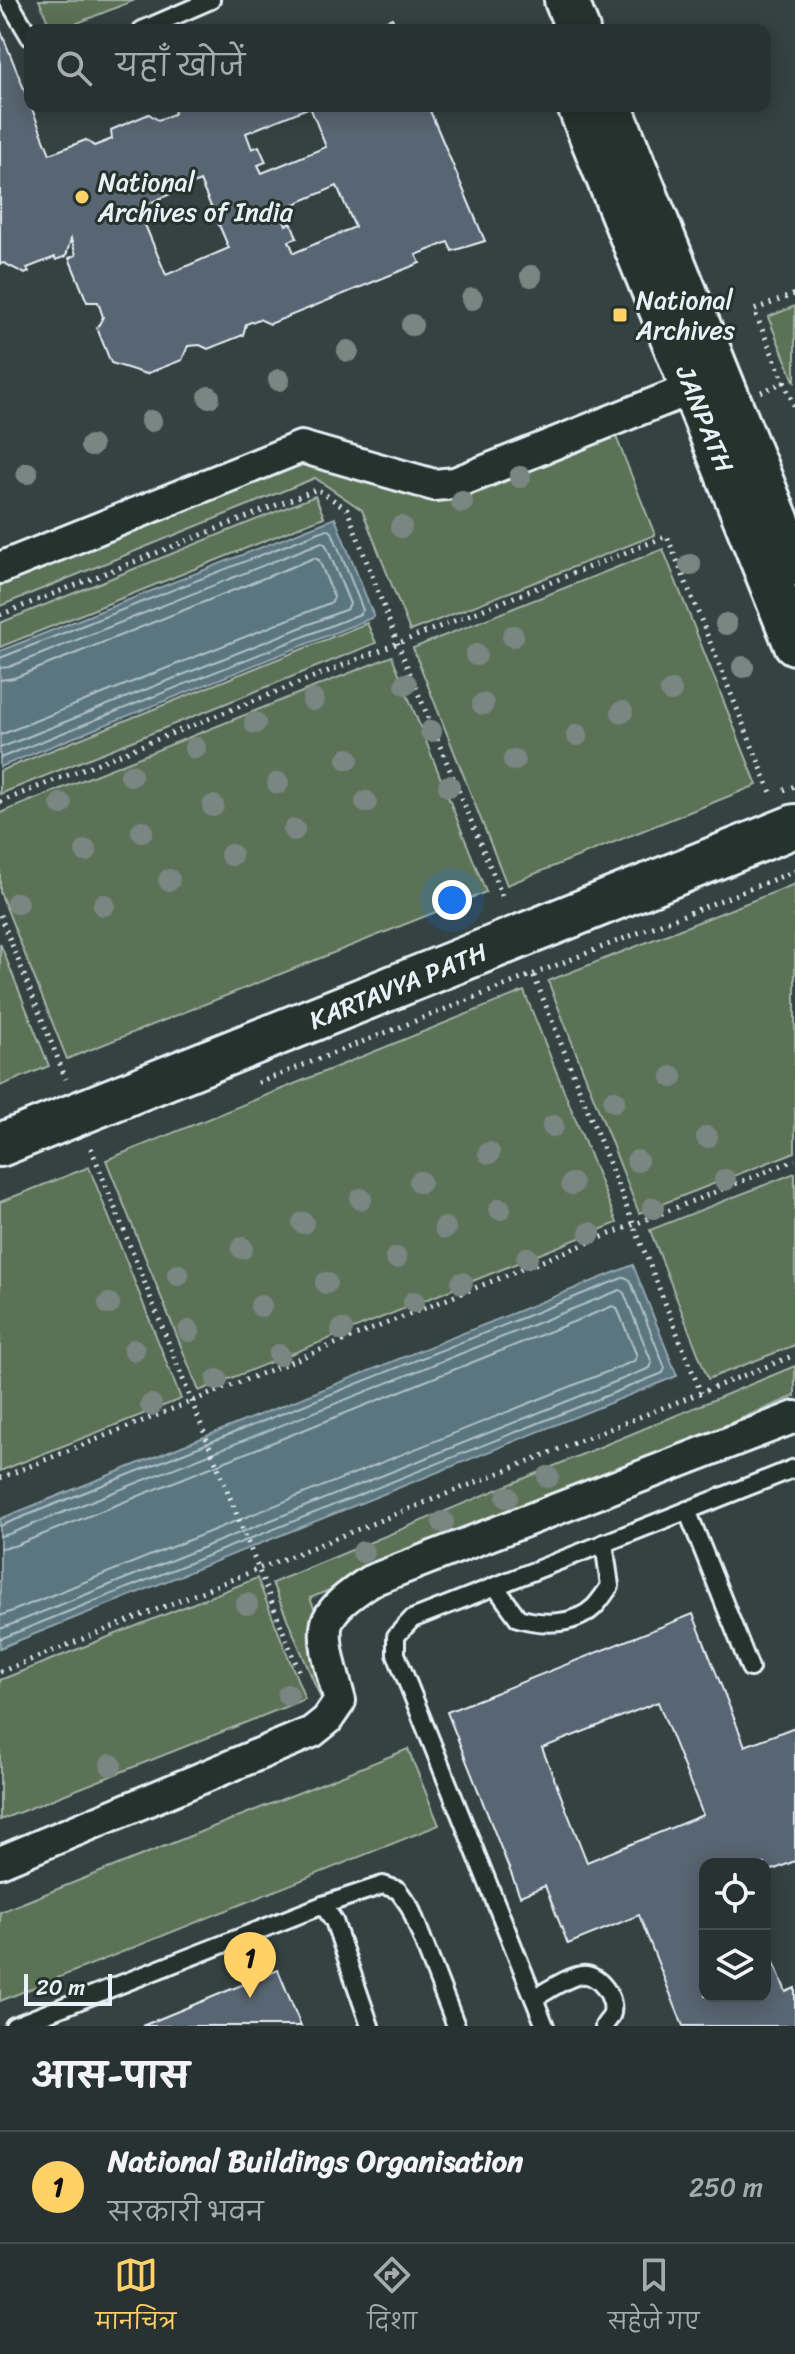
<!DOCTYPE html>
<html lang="hi">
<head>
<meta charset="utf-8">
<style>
	:root { --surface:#283232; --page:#303a3a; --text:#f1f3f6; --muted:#a5aaac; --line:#444d4d; --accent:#ffd166 }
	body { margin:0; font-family:Sriracha,"Playpen Sans Deva",sans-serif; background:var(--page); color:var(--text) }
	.controls { position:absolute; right:24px; bottom:24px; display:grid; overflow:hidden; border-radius:16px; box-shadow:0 4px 20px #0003 }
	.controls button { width:72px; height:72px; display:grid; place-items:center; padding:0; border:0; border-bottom:2px solid var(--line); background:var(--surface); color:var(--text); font:40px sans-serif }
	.scale { position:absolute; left:24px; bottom:20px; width:88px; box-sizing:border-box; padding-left:8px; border:4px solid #e8f1f8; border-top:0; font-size:22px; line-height:28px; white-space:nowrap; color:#e8f1f8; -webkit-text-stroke:6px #26332d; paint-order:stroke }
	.you { position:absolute; left:452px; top:900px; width:28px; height:28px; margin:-20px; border:6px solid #fff; border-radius:50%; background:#1a73e8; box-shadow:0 0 0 12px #1a73e833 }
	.badge { display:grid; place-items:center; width:52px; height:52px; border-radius:50%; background:var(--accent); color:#111; font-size:26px; font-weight:700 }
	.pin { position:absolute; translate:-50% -66px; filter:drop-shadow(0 2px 4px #0008) }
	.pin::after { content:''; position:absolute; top:42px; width:28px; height:24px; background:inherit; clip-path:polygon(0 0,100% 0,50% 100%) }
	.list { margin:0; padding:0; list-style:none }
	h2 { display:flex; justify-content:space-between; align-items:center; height:104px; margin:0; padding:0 32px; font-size:34px }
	h2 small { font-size:26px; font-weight:400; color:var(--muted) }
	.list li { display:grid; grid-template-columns:52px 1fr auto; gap:24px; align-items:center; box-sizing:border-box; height:112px; padding:0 32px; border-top:2px solid var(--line) }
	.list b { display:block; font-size:30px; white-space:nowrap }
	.list p { margin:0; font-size:26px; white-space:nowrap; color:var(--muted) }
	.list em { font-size:26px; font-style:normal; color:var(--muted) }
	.icon { flex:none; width:44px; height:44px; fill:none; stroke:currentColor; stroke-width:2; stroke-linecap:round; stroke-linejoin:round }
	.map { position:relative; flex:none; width:795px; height:2026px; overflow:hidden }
	.search { position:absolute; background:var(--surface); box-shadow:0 4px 20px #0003; left:24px; right:24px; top:24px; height:88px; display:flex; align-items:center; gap:20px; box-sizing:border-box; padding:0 28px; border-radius:16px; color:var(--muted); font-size:30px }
	.sheet { height:216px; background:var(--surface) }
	nav { display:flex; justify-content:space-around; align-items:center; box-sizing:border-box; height:112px; border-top:2px solid var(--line); background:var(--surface); font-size:22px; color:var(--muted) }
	nav a { display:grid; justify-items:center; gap:4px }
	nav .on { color:var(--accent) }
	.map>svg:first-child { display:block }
	.green { fill:#5c7256; stroke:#a2b2a7; stroke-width:2 }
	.water { fill:#5c7680; stroke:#94a7b0; stroke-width:2 }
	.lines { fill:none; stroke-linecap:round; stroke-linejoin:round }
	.shore { stroke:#b0c0c8; stroke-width:2 }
	.building { fill:#586572; stroke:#e8f1f8; stroke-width:2; fill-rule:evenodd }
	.service-casing { stroke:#e8f1f8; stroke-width:22 }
	.minor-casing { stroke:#e8f1f8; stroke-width:36 }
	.secondary-casing { stroke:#e8f1f8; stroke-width:48 }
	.path { stroke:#e8f1f8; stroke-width:5; stroke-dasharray:2 6; stroke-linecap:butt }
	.service { stroke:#26332d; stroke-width:16 }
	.minor { stroke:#26332d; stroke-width:30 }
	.secondary { stroke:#26332d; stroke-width:42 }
	.tree { fill:#798682 }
	.poi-dot { fill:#ffd166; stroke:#26332d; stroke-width:3 }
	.labels { text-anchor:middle; stroke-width:6; stroke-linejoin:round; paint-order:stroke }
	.poi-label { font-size:26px; fill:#e8f1f8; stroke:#26332d; text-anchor:start }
	.street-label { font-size:26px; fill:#e8f1f8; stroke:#26332d }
</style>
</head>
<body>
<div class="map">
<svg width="795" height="2026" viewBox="0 0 795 2026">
	<rect width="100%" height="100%" fill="#354242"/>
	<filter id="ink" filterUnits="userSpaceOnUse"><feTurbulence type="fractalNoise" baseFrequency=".0125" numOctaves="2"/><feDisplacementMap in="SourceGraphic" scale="16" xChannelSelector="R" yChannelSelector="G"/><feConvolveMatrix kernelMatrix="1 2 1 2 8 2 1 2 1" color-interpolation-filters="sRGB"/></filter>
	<g filter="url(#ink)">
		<g class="green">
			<polygon points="39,0 135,0 60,30 51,30"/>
			<polygon points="795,306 795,383 768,317"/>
			<polygon points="615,434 655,535 410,631 362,510 315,478 0,606 0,576 304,458 428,499 468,496 486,490"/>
			<polygon points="315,496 324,517 0,647 0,623"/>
			<polygon points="663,549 757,785 507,885 413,648"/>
			<polygon points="367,623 376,643 0,794 0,771"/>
			<polygon points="392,656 486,892 67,1059 0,892 0,813"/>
			<polygon points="795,884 795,1152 639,1213 548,981"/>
			<polygon points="0,943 49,1066 0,1086"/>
			<polygon points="524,991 617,1223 199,1391 106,1160"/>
			<polygon points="89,1167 181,1399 0,1471 0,1202"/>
			<polygon points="795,1173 795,1345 708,1379 650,1230"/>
			<polygon points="795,1366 795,1396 310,1598 347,1690 322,1701 272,1583"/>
			<polygon points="257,1578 305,1699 0,1820 0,1680"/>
			<polygon points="408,1749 439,1825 0,2001 0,1912"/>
		</g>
		<g class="water">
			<polygon points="335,518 374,617 0,767 0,651"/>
			<polygon points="633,1265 677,1376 0,1648 0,1519"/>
		</g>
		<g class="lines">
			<g class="shore">
				<polyline points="0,658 327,529 332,532 363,610 360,614 0,758"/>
				<polyline points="0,668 9,667 322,542 326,545 350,604 347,609 0,748"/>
				<polyline points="0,680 14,678 314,558 319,560 334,597 332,602 0,735"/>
				<polyline points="0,1526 625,1277 630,1280 665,1368 663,1373 0,1639"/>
				<polyline points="0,1536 9,1534 620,1290 624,1293 652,1363 650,1368 0,1629"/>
				<polyline points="0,1548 14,1546 613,1306 617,1308 637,1356 634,1361 0,1616"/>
			</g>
		</g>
		<g class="building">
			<polygon points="392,18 397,30 362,30"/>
			<path d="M0,29L50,154L86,140L94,146L112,139L111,130L149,114L158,120L174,114L176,106H428L485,241L452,251L448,242L416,255L420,263L270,324L259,319L246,324L243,335L208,349L200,345L188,346L182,360L146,374L111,363L97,328L103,317L98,302H87L69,258L76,255L71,239L66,256L56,260L55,257L27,268L29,272L25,274L4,263L0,264ZM310,107L326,147L262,173L258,165L266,162L259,146L252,149L246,133ZM200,181L229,248L166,275L138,208ZM337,186L355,227L294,253L289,241L297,238L291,222L286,225L280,210Z"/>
			<path d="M693,1614L745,1746L795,1727V1861L765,1873V1864H705V1996H765V1940L786,1992L795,1988V2026H683L639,1915L568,1944L545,1886L520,1896L447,1712ZM658,1702L703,1815L587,1862L542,1748Z"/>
			<polygon points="278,1970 301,2026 142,2026"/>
		</g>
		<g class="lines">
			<g class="service-casing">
				<g id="service">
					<polyline points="8,0 30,37"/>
					<polyline points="142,30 211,0"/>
					<polyline points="687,1510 750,1668"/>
					<path d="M495,1586L518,1618C542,1625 574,1626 594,1607C600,1601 605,1593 610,1586L604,1543"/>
					<polyline points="323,1905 334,1921 370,2026"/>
					<path d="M534,1998C548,1991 565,1978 581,1975C598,1972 618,1999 611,2016C611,2017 605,2024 604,2026"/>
					<polyline points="14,2026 323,1905 383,1885 398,1890 410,1907 456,2026"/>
					<polyline points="545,2026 396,1654 396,1636 412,1619 795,1468"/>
				</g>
			</g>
			<g class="minor-casing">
				<g id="minor">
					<polyline points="0,568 301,447 434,485 455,483 693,388"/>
					<path d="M0,1862L312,1732L327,1720L340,1701C335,1681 320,1639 328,1620C336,1603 356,1591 370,1581L795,1417"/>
				</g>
			</g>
			<g class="secondary-casing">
				<g id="secondary">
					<polyline points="566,0 578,30"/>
					<polyline points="579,106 795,643"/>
					<polyline points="615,118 795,564"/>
					<polyline points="0,1145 795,826"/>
				</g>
			</g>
			<g class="path">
				<polyline points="784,382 795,408"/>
				<polyline points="761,392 784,382 754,310 795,294"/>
				<polyline points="0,615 317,489 347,509 397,642 503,898"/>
				<polyline points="784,790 795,786"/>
				<polyline points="0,802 667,536 772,795"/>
				<polyline points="0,915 66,1079"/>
				<polyline points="534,976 701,1393"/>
				<polyline points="258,1083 795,871"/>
				<polyline points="91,1148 299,1671"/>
				<polyline points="0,1478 795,1160"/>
				<polyline points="0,1672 795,1355"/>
			</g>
			<use href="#service" class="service"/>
			<use href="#minor" class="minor"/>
			<use href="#secondary" class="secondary"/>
		</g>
		<g class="tree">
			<circle cx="531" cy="276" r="11"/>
			<circle cx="472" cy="299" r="11"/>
			<circle cx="412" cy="325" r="11"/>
			<circle cx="348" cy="351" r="11"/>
			<circle cx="279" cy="380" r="11"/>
			<circle cx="209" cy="397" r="11"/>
			<circle cx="151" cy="421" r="11"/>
			<circle cx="91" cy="446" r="11"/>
			<circle cx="27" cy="473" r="11"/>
			<circle cx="520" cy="477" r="11"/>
			<circle cx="462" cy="502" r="11"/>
			<circle cx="401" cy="527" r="11"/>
			<circle cx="690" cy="565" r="11"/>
			<circle cx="726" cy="624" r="11"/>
			<circle cx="513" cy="636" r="11"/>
			<circle cx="476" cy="655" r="11"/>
			<circle cx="743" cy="667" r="11"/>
			<circle cx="406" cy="684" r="11"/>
			<circle cx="671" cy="691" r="11"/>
			<circle cx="313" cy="700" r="11"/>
			<circle cx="483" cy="704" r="11"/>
			<circle cx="622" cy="712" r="11"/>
			<circle cx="255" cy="723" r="11"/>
			<circle cx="431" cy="731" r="11"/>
			<circle cx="577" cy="735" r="11"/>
			<circle cx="195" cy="748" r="11"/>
			<circle cx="348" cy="759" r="11"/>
			<circle cx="514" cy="760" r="11"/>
			<circle cx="131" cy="775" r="11"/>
			<circle cx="278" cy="783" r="11"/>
			<circle cx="449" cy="786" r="11"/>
			<circle cx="366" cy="802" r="11"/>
			<circle cx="61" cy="804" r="11"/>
			<circle cx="213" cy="806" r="11"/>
			<circle cx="294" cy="830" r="11"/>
			<circle cx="142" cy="831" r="11"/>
			<circle cx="86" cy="851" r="11"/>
			<circle cx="231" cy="855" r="11"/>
			<circle cx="169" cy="880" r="11"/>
			<circle cx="17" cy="903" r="11"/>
			<circle cx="104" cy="905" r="11"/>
			<circle cx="672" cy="1077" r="11"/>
			<circle cx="614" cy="1101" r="11"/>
			<circle cx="553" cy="1126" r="11"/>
			<circle cx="707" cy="1137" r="11"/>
			<circle cx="489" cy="1153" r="11"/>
			<circle cx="637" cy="1161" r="11"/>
			<circle cx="725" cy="1180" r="11"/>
			<circle cx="420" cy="1182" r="11"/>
			<circle cx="572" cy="1184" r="11"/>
			<circle cx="361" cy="1199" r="11"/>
			<circle cx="653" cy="1208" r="11"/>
			<circle cx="500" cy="1209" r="11"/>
			<circle cx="303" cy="1223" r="11"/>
			<circle cx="445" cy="1228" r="11"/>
			<circle cx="590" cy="1233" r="11"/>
			<circle cx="242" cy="1248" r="11"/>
			<circle cx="396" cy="1258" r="11"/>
			<circle cx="527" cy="1258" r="11"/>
			<circle cx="178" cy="1275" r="11"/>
			<circle cx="326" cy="1283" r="11"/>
			<circle cx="462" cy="1283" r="11"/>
			<circle cx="414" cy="1302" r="11"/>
			<circle cx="109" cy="1304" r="11"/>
			<circle cx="261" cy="1306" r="11"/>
			<circle cx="342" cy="1330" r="11"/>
			<circle cx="189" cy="1331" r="11"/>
			<circle cx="134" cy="1350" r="11"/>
			<circle cx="279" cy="1355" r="11"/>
			<circle cx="217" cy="1380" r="11"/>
			<circle cx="151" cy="1405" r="11"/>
			<circle cx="548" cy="1477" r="11"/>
			<circle cx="507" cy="1497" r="11"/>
			<circle cx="443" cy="1522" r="11"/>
			<circle cx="363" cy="1552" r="11"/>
			<circle cx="247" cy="1604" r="11"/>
			<circle cx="288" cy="1695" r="11"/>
			<circle cx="111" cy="1765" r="11"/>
		</g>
	</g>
	<g class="poi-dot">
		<circle cx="82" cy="197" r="8"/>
		<rect x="612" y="307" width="16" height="16" rx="4"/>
	</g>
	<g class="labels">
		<g class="poi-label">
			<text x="98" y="191">National<tspan x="98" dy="30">Archives of India</tspan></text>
			<text x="636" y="309">National<tspan x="636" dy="30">Archives</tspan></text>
		</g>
		<g class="street-label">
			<text transform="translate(705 419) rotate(68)" y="9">JANPATH</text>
			<text transform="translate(398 986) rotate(-22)" y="9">KARTAVYA PATH</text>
		</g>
	</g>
</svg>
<div class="controls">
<button><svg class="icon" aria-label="locate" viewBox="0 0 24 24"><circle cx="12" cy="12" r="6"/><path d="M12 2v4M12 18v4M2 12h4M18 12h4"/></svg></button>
<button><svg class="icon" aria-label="layers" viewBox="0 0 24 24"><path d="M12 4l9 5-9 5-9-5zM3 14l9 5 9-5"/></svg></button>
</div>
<div class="scale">20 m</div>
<div class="you"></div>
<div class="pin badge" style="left:250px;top:1998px">1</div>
<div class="search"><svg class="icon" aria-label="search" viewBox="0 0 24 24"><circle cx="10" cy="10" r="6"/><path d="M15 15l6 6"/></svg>यहाँ खोजें</div>
</div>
<section class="sheet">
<h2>आस-पास<small></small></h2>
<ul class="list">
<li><span class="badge">1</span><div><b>National Buildings Organisation</b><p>सरकारी भवन</p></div><em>250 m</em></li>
</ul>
</section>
<nav>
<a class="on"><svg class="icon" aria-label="map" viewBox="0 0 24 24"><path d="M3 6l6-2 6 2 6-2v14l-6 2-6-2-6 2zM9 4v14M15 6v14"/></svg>मानचित्र</a>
<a><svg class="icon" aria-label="directions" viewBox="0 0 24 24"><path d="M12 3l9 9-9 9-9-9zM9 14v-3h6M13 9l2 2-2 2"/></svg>दिशा</a>
<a><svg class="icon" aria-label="saved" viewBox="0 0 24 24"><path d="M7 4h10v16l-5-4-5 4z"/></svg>सहेजे गए</a>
</nav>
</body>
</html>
